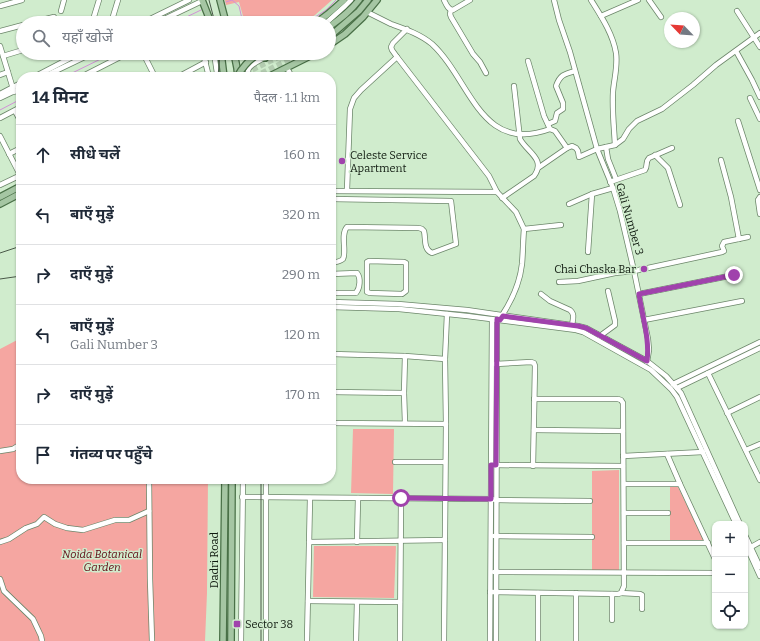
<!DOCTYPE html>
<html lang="hi">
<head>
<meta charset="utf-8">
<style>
	:root { --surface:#fff; --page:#f6f6f7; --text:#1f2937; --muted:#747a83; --line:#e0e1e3 }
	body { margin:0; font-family:Bitter,"Noto Sans Devanagari",serif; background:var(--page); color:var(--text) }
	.controls { position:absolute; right:12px; bottom:12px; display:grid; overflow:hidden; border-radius:8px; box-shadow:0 1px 3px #0004 }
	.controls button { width:36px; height:36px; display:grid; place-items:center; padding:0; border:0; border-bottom:1px solid var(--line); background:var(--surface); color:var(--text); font:20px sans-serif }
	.compass { position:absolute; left:664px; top:12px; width:36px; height:36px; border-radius:50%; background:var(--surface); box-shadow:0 1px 3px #0004; rotate:295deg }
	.stop { position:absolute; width:12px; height:12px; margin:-9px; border:3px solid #a042ac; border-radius:50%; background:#fff }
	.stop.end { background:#a042ac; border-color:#fff; box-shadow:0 1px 4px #0008 }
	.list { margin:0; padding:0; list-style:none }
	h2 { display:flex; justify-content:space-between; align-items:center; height:52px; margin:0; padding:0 16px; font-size:17px }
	h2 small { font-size:13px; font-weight:400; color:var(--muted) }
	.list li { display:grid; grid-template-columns:26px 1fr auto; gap:12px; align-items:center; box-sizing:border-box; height:60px; padding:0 16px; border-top:1px solid var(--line) }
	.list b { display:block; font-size:15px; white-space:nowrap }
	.list p { margin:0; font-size:13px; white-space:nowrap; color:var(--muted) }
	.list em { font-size:13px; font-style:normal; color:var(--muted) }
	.icon { flex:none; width:22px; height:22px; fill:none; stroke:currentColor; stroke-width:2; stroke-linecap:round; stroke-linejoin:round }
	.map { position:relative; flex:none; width:760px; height:641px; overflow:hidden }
	.search { position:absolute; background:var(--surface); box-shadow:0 1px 3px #0004; left:16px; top:16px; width:320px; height:44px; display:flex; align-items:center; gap:10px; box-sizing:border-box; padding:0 14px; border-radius:22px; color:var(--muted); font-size:15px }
	.panel { position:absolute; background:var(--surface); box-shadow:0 1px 3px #0004; left:16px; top:72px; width:320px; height:412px; border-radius:16px }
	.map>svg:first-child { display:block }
	.green { fill:#f5a6a1 }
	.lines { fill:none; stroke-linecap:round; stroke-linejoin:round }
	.stream { stroke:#d091d7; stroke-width:1 }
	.major-tunnel { stroke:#b3ccb0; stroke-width:5.5; stroke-dasharray:5.5 3; stroke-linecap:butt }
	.minor-casing { stroke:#6c866a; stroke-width:6 }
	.major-casing { stroke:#497047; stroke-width:8 }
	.minor { stroke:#fff; stroke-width:4.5 }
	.major { stroke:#a5c6a3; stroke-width:5.5 }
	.rail { stroke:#4a5949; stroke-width:1 }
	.major-bridge-casing { stroke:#497047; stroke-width:8; stroke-linecap:butt }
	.major-bridge { stroke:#a5c6a3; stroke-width:5.5 }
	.route { stroke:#a042ac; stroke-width:5 }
	.poi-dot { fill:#a042ac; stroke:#d0eccd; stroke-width:1.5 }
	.labels { text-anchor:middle; stroke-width:3; stroke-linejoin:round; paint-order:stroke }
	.poi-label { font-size:11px; fill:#0e180e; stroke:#d0eccd; text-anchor:start }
	.street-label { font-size:11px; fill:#0e180e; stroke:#d0eccd }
	.park-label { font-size:11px; font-style:italic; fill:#600812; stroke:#d0eccd }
</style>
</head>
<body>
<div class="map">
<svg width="760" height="641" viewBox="0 0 760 641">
	<rect width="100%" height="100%" fill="#d0eccd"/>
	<g class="green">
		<polygon points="225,0 332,0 315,15 302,23 245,23 239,2 226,5"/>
		<polygon points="21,338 21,479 208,479 207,593 205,641 0,641 0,349"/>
		<polygon points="353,429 394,429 393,494 351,493"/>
		<polygon points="619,470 619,570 592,570 592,471"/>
		<polygon points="670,487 678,487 704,540 670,541"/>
		<polygon points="314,546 396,546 394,598 313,597"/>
	</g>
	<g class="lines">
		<g class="stream">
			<polyline points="226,2 232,0 239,6 243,23"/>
			<polyline points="174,23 201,10"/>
			<polyline points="306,23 326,10 336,0"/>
			<polyline points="64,77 113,53"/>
			<polyline points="0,110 21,99"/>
		</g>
		<g class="major-tunnel">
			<polyline points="237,77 287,53"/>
			<polyline points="254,77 296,56"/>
		</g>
		<g class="minor-casing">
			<g id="minor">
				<path d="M444,0C446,4 448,10 453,10L470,0"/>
				<polyline points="554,0 559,20 570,52 597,149 613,188 620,211 634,271 648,339 649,350 647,362"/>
				<path d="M591,0C601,16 613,34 616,53C618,66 614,79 613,92C612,110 614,127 615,145"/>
				<polyline points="649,0 661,17"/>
				<polyline points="0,6 22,0"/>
				<polyline points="451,10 450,14 451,17 473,54 480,62 486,73"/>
				<polyline points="61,11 64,0"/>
				<polyline points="737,11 760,47"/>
				<path d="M367,12C375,16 383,20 391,24C405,29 420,34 432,44C471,80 480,155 550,129"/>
				<polyline points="601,16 638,0"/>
				<polyline points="30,23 54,17"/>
				<polyline points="92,23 99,0"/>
				<polyline points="111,23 118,0"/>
				<polyline points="142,23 189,0"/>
				<polyline points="156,23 202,1"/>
				<polyline points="187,23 190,22 194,23"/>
				<polyline points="326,23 345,6 351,0"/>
				<polyline points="0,31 23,25"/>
				<polyline points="0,46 14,92"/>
				<polyline points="736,51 752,80 760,97"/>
				<polyline points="143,53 155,77"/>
				<polyline points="203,53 209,77"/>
				<polyline points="214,53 217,73 216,77"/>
				<polyline points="3,56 23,50"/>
				<polyline points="397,57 392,50 391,47 393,43 407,29"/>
				<polyline points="528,61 544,116 550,129 555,131 567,148 572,146 576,148 578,151 579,157 597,149 615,145 623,139 629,129 637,121 662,109 693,85 716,65 760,33"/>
				<polyline points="287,68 292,77"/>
				<polyline points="0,75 8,72"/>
				<polyline points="34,77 80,53"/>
				<polyline points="43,77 93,53"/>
				<polyline points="81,77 128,53"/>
				<polyline points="178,77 206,62"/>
				<path d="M250,77C249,75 248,73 248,71C249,64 268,56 275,53"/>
				<polyline points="0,94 21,83"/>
				<polyline points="0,98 21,88"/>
				<polyline points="750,98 760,119"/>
				<polyline points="15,111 21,122"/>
				<polyline points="0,118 21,107"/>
				<polyline points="738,121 760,190"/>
				<path d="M548,124L555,121L557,113L563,109V103L556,86C560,75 564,74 575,71"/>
				<polyline points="0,136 20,175"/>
				<polyline points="606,147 608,159 616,179"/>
				<polyline points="9,154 21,148"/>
				<polyline points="655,155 668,168 680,205"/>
				<polyline points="721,160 731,197 739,239"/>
				<polyline points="538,168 567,148"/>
				<path d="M610,182L645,170C648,166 645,162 649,158L672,148"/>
				<polyline points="0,185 21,175"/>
				<path d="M347,190L350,109L354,98L361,90L397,57L489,176L497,192L516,212L524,229C523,241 523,252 522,264C520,282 511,302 501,317"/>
				<polyline points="331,191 497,192"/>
				<polyline points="760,197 758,200 760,214"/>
				<path d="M502,198L534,176C546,159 528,153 520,139L514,86"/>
				<path d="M331,199L451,201L456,244L432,253C423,249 426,239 424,231L422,229L419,228L347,227C340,235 347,251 343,259C340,262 335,262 331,263"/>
				<polyline points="569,204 592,194 613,188"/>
				<polyline points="524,229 561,225"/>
				<polyline points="588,252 592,194"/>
				<polygon points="369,261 404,262 406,263 406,291 402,294 370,293 367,292 367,262"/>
				<path d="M331,274L357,273C361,278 360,288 356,293H332"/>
				<polyline points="559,282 578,281 615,273 634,271 722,252 724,251 722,246 724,242 748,237"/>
				<path d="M541,294L550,301L570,310C575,314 573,319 572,325"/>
				<polyline points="639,294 734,275"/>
				<polyline points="331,302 398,304 467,310 578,326 586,328 647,361 666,376 681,393 740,524"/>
				<polyline points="331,307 399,309 467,316 576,330 583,332 651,370 671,389 677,397 736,524"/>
				<polyline points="644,320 742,301"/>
				<polyline points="600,336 615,325 615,321 608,291"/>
				<polyline points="331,354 405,356 445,359"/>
				<polyline points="405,356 404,393 405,423"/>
				<polyline points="495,364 531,362 534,363 535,366 533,466"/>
				<polyline points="708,373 760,480"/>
				<polyline points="673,384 760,342"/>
				<polyline points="677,388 760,348"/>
				<polyline points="331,392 404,393"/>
				<polyline points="727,413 760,397"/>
				<polyline points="331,423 446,424"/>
				<polyline points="534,430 623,431"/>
				<polyline points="746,450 760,444"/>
				<polyline points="0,451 13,449 21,444"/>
				<polyline points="667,454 680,484 715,559"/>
				<polyline points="623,456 703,452"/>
				<polyline points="395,462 445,462"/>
				<polyline points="493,465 623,466"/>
				<polyline points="149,479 150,579 152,641"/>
				<polyline points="624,484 680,484"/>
				<polyline points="242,497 491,499 496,500 590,501"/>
				<polyline points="624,513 668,513"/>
				<polyline points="745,535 760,567"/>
				<polyline points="494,536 592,537"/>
				<polyline points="0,542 9,539 26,528 37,524 44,517 55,524 67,528 83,530 115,520 129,520 149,511"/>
				<polyline points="309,542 445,540"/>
				<polyline points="357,542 358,498"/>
				<polyline points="624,543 708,543"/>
				<polyline points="745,543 760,576"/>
				<polyline points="751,547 760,542"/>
				<polyline points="494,572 715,573"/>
				<polyline points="0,579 4,591 33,619 41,636 42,641"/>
				<polyline points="490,592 618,594 621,593 624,586 623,403 621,400 618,399 534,399"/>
				<polyline points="621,593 640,594 642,595 642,609"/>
				<polyline points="612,594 612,620"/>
				<polyline points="308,601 400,602"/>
				<polyline points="241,641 243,479"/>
				<polyline points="266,641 266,479"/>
				<polyline points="307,641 310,498"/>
				<polyline points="356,641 357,602"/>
				<polyline points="400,641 401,498"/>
				<polyline points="444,641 446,424 445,359 447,314"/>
				<polyline points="490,641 492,319"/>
				<polyline points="496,641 497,319"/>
				<polyline points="538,641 538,593"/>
				<polyline points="576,641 576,593"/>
			</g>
		</g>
		<g class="major-casing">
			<g id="major">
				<polyline points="202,0 211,23"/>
				<polyline points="220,0 226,23"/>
				<polyline points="316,23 328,14 344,0"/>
				<path d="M329,27C340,19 351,11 359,0"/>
				<polyline points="329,37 359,11 368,0"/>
				<polyline points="329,45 345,34 363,17 377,0"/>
				<polyline points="221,53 224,77"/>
				<polyline points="234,53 237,68 238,77"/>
				<polyline points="244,53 253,56 265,58"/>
				<polyline points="296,56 302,53"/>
				<polyline points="268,77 316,53"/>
				<polyline points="0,197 21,186"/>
				<polyline points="0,204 21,193"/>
				<polyline points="223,641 225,479"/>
				<polyline points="231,641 232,479"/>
			</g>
		</g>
		<use href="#minor" class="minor"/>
		<use href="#major" class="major"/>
		<g class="rail">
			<polyline points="209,0 215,23"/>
			<polyline points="218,77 220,53"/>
			<polyline points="0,253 21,246"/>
			<polyline points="0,279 21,276"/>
			<polyline points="261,641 261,479"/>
		</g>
		<g class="major-bridge-casing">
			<path id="major-bridge" d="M237,77C243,66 249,59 260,53"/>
		</g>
		<use href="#major-bridge" class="major-bridge"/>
	</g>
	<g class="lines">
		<path class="route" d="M401,498L491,499V465H496L497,319L500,320L503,316L578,326L586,328L647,361C650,339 642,316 639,294L734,275"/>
	</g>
	<g class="poi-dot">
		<circle cx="342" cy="161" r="4"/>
		<circle cx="644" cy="269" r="4"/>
		<rect x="233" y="620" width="8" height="8" rx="2"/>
	</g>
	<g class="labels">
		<g class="poi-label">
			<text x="350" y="159">Celeste Service<tspan x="350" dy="13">Apartment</tspan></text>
			<text x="636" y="273" text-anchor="end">Chai Chaska Bar</text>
			<text x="245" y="628">Sector 38</text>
		</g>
		<g class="street-label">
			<text transform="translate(630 219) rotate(74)" y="4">Gali Number 3</text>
			<text transform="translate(214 560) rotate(-90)" y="4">Dadri Road</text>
		</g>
		<g class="park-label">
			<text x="102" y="558">Noida Botanical<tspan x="102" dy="13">Garden</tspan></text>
		</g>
	</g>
</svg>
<div class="controls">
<button>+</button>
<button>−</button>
<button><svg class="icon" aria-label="locate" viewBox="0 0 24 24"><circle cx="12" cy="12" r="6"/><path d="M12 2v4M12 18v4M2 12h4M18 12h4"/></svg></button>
</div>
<svg class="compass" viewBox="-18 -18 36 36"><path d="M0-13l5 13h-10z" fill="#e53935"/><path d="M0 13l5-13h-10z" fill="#747a83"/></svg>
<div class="stop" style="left:401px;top:498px"></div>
<div class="stop end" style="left:734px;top:275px"></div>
<div class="search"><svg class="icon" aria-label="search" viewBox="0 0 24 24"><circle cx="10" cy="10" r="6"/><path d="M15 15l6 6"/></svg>यहाँ खोजें</div>
<section class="panel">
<h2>14 मिनट<small>पैदल · 1.1 km</small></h2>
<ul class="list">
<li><svg class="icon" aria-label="ahead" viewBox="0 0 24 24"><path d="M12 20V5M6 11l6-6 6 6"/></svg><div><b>सीधे चलें</b></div><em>160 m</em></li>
<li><svg class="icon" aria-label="left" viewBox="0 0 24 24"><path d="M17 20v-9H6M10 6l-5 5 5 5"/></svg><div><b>बाएँ मुड़ें</b></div><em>320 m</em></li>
<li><svg class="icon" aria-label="right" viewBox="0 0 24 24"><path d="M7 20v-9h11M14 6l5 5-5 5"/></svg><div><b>दाएँ मुड़ें</b></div><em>290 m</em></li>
<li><svg class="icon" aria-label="left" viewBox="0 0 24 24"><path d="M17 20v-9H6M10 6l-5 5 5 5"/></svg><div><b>बाएँ मुड़ें</b><p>Gali Number 3</p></div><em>120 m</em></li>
<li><svg class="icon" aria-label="right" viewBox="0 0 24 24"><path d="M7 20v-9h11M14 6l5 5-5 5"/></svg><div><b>दाएँ मुड़ें</b></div><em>170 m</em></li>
<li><svg class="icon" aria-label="arrive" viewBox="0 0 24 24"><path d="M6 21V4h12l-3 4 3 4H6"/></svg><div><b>गंतव्य पर पहुँचे</b></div></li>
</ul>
</section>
</div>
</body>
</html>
